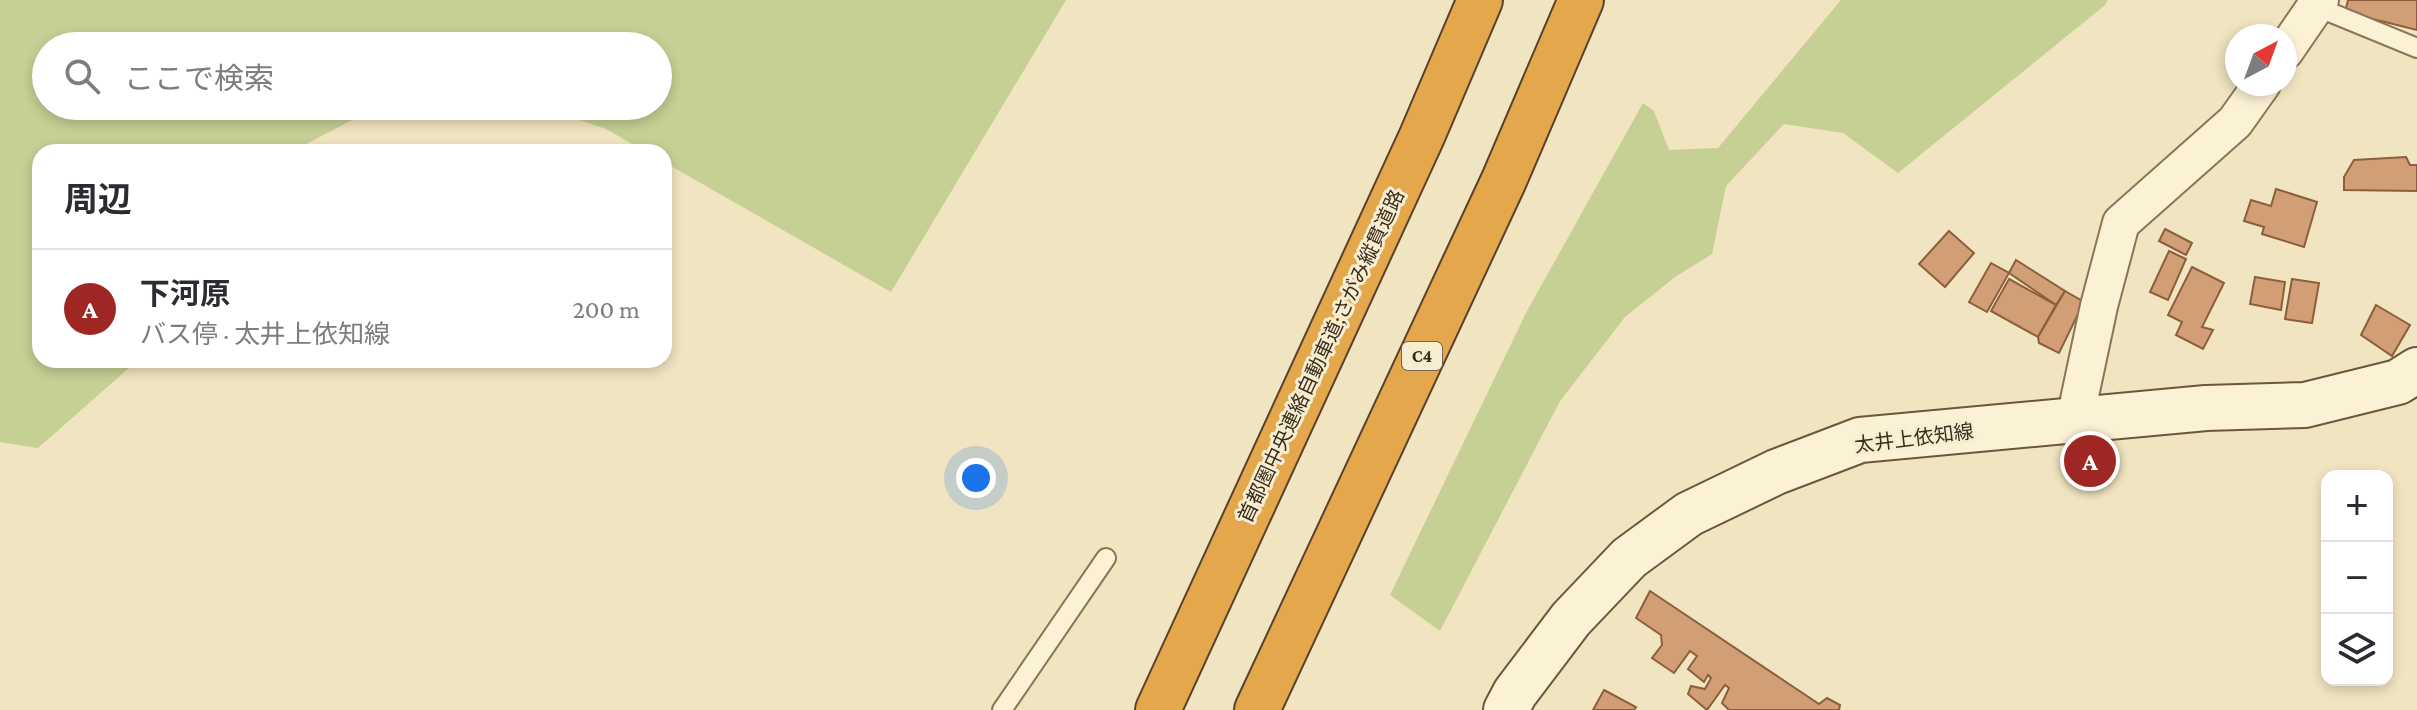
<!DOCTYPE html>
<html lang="ja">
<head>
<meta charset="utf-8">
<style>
	:root { --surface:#fff; --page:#f7f7f7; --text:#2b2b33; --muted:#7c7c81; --line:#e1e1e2; --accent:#9e2724 }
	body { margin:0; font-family:"Crimson Pro","Noto Sans JP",serif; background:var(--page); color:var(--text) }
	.controls { position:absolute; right:24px; bottom:24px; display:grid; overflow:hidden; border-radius:16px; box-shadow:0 4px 12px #0003 }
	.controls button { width:72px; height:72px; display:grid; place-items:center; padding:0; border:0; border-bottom:2px solid var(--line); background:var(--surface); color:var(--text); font:40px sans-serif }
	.compass { position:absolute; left:2225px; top:24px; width:72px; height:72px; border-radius:50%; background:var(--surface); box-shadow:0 4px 12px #0003; rotate:41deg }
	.you { position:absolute; left:976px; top:478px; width:28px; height:28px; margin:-20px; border:6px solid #fff; border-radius:50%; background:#1a73e8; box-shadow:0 0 0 12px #1a73e833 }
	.badge { display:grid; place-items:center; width:52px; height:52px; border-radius:50%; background:var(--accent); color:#fff; font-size:26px; font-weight:700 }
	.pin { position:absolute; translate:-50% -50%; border:4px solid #fff; box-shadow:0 2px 8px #0006 }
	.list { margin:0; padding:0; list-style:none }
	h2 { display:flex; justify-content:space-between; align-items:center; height:104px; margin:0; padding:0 32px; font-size:34px }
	h2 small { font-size:26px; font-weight:400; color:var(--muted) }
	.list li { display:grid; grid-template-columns:52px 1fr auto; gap:24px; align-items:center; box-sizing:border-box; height:120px; padding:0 32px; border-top:2px solid var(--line) }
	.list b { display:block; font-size:30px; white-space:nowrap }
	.list p { margin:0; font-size:26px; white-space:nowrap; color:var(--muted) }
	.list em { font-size:26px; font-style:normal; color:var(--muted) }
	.icon { flex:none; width:44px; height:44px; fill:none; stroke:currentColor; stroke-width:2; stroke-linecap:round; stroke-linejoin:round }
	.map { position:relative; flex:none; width:2417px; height:710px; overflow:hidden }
	.search { position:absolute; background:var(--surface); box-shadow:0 4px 12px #0003; left:32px; top:32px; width:640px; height:88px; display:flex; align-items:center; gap:20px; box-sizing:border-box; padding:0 28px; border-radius:44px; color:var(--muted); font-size:30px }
	.panel { position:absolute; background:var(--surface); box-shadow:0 4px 12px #0003; left:32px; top:144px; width:640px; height:224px; border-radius:24px }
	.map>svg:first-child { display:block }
	.green { fill:#c6cf94 }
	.building { fill:#d19e75; stroke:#8c5e3c; stroke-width:2 }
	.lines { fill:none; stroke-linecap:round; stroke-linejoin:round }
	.service-casing { stroke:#8b7557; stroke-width:22 }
	.minor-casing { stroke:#8b7557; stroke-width:40 }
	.secondary-casing { stroke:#6d563b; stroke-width:48 }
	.motorway-casing { stroke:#59422c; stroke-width:48 }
	.service { stroke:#fbf1d5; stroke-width:18 }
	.minor { stroke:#fbf1d5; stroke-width:36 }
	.secondary { stroke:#fbf1d5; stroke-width:44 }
	.motorway { stroke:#e5a74c; stroke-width:44 }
	.labels { text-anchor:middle; stroke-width:6; stroke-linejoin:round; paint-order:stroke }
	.shield { fill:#f7eed1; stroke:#736653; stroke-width:2 }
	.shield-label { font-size:18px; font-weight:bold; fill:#3a2c1d }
	.street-label { font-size:20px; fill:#3a2c1d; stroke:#f7eed1 }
</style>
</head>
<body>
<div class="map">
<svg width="2417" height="710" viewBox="0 0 2417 710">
	<rect width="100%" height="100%" fill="#f1e4c1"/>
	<g class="green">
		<polygon points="0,0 1066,0 891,292 664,162 664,152 646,152 606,129 539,106 658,106 658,46 46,46 46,106 379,106 291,152 40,152 40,360 138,360 38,448 0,442"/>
		<polygon points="1841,0 2108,0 2104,6 1898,173 1843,133 1784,124 1726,186 1712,254 1675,277 1625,317 1560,401 1440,631 1390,595 1526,313 1643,103 1654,111 1669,150 1718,148"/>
	</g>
	<g class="building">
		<polygon points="2348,0 2417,0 2417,30 2345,12"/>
		<polygon points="2406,157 2410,165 2417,165 2417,191 2344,190 2344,177 2354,160"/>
		<polygon points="2276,189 2317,202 2304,247 2262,234 2264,227 2244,221 2251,200 2271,206"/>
		<polygon points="2165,229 2192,243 2186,255 2159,241"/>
		<polygon points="1949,231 1974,253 1945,287 1919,264"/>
		<polygon points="2169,251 2186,259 2168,300 2150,292"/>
		<polygon points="2016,260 2065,291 2056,305 2009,273"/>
		<polygon points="1991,263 2009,273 1987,312 1969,302"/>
		<polygon points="2192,267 2224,283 2202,327 2213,330 2203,349 2176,335 2182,322 2168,315"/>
		<polygon points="2255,277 2285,282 2281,310 2250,304"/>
		<polygon points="2009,279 2056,305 2038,337 1991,311"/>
		<polygon points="2292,279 2319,283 2312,323 2285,319"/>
		<polygon points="2065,291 2084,302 2059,353 2039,343 2038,337"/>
		<polygon points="2376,305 2410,325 2392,356 2361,335"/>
		<polygon points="1650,591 1819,704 1827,698 1840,705 1839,710 1729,710 1722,703 1729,688 1725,685 1707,710 1688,694 1691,686 1705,689 1711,678 1708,675 1704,682 1688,669 1697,656 1690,651 1674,673 1652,658 1662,645 1661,635 1636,618"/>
		<polygon points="1604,690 1636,707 1634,710 1593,710"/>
	</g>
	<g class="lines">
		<g class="service-casing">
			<g id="service">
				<polyline points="2317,7 2417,48"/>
				<polyline points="1002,710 1106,558"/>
			</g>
		</g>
		<g class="minor-casing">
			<g id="minor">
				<polyline points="2285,51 2320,0"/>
				<polyline points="2075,419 2099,306 2121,223 2235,122 2262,84"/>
			</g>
		</g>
		<g class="secondary-casing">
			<polyline id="secondary" points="1506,710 1515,693 1571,619 1629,558 1689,514 1776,472 1860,440 2206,408 2305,405 2398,382 2417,370"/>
		</g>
		<g class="motorway-casing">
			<g id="motorway">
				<polyline points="1158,710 1422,136 1480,0"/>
				<polyline points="1257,710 1504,180 1581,0"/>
			</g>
		</g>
		<use href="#service" class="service"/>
		<use href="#minor" class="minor"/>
		<use href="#secondary" class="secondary"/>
		<use href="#motorway" class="motorway"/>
	</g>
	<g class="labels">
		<rect class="shield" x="1402" y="342" width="40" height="28" rx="6"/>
		<g class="shield-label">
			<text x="1422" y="362">C4</text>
		</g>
		<g class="street-label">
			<text transform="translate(1321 356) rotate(-65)" y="7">首都圏中央連絡自動車道;さがみ縦貫道路</text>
			<text transform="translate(1914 438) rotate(-7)" y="7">太井上依知線</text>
		</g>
	</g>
</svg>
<div class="controls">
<button>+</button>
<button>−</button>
<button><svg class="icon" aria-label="layers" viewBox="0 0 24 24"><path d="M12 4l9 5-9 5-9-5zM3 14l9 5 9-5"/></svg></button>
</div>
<svg class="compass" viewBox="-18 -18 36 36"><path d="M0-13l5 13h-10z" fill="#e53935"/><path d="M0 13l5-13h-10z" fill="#7c7c81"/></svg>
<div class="you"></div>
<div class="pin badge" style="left:2090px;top:461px">A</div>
<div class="search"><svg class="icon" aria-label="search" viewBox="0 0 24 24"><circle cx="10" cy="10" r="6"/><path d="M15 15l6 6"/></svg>ここで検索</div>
<section class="panel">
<h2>周辺<small></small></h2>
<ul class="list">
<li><span class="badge">A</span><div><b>下河原</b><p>バス停 · 太井上依知線</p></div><em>200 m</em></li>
</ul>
</section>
</div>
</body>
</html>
